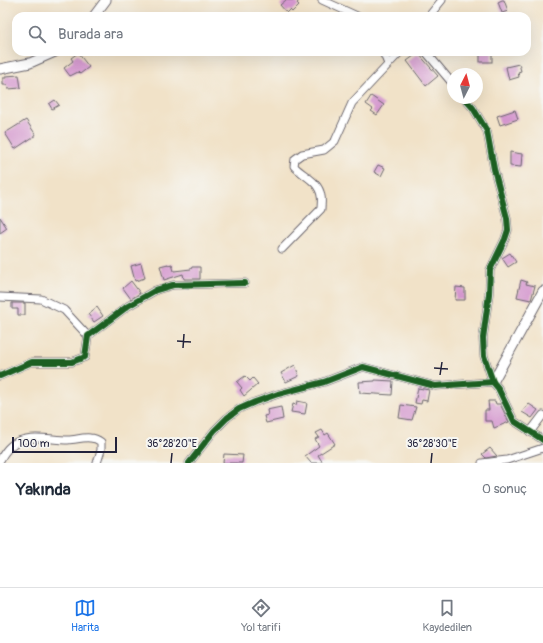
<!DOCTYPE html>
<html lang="tr">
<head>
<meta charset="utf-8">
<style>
	:root { --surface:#fff; --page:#f6f6f7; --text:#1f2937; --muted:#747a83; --line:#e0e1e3; --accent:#1a73e8 }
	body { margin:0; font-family:Pangolin,sans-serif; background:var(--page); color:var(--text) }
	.compass { position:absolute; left:447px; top:68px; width:36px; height:36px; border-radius:50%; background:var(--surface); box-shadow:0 4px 16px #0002; rotate:6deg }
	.scale { position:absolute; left:12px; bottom:10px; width:105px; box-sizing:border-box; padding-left:4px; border:2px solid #22223b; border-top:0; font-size:11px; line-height:14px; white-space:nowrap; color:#22223b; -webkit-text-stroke:3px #f6f6f2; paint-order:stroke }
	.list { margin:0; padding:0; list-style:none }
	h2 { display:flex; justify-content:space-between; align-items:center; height:52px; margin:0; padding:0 16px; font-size:17px }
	h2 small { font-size:13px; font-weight:400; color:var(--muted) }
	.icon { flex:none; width:22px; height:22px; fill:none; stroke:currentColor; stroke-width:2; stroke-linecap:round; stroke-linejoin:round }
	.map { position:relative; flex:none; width:543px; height:463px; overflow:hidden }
	.search { position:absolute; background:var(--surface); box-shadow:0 4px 16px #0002; left:12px; right:12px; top:12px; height:44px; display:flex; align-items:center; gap:10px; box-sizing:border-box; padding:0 14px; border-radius:12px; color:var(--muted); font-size:15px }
	.sheet { height:124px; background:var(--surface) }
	nav { display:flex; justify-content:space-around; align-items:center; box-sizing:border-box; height:56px; border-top:1px solid var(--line); background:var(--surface); font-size:11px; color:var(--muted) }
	nav a { display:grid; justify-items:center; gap:2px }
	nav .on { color:var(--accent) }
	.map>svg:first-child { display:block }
	.building { fill:#d496ce }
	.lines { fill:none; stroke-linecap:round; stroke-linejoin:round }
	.minor-casing { stroke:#6a656c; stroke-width:9 }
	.tertiary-casing { stroke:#6a656c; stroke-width:11 }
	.minor { stroke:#fff; stroke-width:7 }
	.tertiary { stroke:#fff; stroke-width:9 }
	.cycleway-casing { stroke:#f6f6f2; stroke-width:8 }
	.cycleway { stroke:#1b5e20; stroke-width:6 }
	.ticks { fill:none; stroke:#22223b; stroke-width:1.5 }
	.ticks-label { font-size:10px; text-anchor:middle; fill:#22223b; stroke:#f6f6f2; stroke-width:4; stroke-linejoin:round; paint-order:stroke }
</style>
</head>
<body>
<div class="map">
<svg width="543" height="463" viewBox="0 0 543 463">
	<rect width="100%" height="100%" fill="#f6f6f2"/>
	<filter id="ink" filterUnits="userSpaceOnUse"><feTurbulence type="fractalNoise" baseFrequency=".025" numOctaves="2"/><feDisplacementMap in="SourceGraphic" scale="8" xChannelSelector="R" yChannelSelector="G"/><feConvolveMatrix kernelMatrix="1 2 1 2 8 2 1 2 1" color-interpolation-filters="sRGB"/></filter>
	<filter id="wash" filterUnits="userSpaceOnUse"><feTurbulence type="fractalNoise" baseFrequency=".012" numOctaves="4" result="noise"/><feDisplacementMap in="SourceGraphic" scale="16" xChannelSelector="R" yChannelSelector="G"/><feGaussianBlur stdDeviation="0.9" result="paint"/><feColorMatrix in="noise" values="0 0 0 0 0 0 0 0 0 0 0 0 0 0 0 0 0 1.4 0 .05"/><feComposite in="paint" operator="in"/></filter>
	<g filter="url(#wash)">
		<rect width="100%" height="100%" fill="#f1e2c8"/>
		<g id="blocks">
			<g class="building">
				<polygon points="286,0 300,0 297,3 299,5 292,12 290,10 287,13 280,5"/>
				<polygon points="502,0 504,0 508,11 502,13 498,2"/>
				<rect x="480" y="52" width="12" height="10"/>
				<polygon points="78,53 89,67 80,74 78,72 70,76 64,68 73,61 71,58"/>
				<polygon points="418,53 438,76 426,86 407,61"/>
				<polygon points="519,64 521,71 518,72 519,77 509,80 506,67"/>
				<polygon points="19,75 21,88 8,89 7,85 3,85 3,78 6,78 6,76"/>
				<polygon points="371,96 384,105 377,115 371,111 373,109 366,104"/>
				<polygon points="55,100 59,105 52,109 49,104"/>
				<polygon points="515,110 518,119 500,125 497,116"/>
				<polygon points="26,120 36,135 15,149 5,133"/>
				<polygon points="510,152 522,154 521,167 510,166"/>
				<polygon points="378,165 385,168 381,176 374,172"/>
				<polygon points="0,217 7,228 0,233"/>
				<polygon points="510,253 516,262 508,267 502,258"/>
				<polygon points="141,263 145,278 135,281 131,266"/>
				<polygon points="168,264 168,265 172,264 174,271 191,269 192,267 200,267 200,279 184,279 183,274 164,280 160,266"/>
				<polygon points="521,280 527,282 526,284 535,286 531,300 517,297"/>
				<polygon points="131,281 140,293 131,299 123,288"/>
				<polygon points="456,287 465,288 465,300 455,300"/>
				<polygon points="12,303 25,303 25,315 18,315 18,309 12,309"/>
				<polygon points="97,307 103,316 94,322 88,314"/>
				<polygon points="295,365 299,376 286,382 281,373"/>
				<polygon points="245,376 250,381 253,378 258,384 244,396 240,390 242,388 237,382"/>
				<polygon points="375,380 393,381 392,395 360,393 359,382 375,381"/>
				<polygon points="418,388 429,390 427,401 422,400 421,404 415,403"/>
				<polygon points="297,401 307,403 305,414 291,412 293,404 296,405"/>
				<polygon points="488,401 495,401 496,404 500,404 509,422 494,428 492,421 485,421 485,410 489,410"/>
				<polygon points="529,404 538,410 532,418 522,412"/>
				<polygon points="401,405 416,407 412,420 399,418"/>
				<polygon points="281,407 283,419 266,423 264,416 268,415 267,410"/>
				<polygon points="322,430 325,435 328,433 335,444 318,455 323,463 311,463 305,456 319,446 315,439 319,437 316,433"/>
				<polygon points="490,448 497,456 486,458 482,454"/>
				<polygon points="224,454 243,455 242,463 223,463"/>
			</g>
		</g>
	</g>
	<g filter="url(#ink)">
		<use href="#blocks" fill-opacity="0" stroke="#6a656c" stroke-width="1"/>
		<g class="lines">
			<g class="minor-casing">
				<g id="minor">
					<polyline points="322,0 357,16"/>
					<polyline points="429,16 442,0"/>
					<polyline points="383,52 388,64"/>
					<polyline points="426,52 453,84"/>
					<polyline points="464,98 473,108 487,131 494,169 507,218 508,230 505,239 490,270 489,294 483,338 484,356 493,382 498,388 514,421 543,440"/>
					<path d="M282,249L321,209C321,205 322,200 321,196C319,181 303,176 294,166L295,159L302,154L324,150L335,141L352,103L400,52"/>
					<polyline points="0,297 41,299 64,310 88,336"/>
					<polyline points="0,376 32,362 72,362 85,357 88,336 128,306 156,290 173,285 245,283"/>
					<polyline points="530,432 543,415"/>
					<path d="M0,460C5,451 10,444 19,441C34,435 52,440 68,440C75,440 83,437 90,438C94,438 97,439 101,442V450L97,463"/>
					<polyline points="189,463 214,431 227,418 239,409 255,402 278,394 324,382 363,367 435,386 493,382"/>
					<polyline points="482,463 507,460 543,448"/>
				</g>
			</g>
			<g class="tertiary-casing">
				<g id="tertiary">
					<polyline points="94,16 106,0"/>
					<polyline points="0,69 30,63 55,52"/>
					<polyline points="493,382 543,291"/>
				</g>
			</g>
			<use href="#minor" class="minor"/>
			<use href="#tertiary" class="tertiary"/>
			<g class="cycleway-casing">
				<g id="cycleway">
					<polyline points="464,98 473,108 487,131 494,169 507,218 508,230 505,239 490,270 489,294 483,338 484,356 493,382 498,388 514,421 543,440"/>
					<polyline points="0,376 32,362 72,362 85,357 88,336 128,306 156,290 173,285 245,283"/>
					<polyline points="189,463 214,431 227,418 239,409 255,402 278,394 324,382 363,367 435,386 493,382"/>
				</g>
			</g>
			<use href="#cycleway" class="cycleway"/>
		</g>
	</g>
	<path class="ticks" d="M177,341L191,342M183,348L184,334M434,368L448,369M440,375L442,362M171,463L172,453M431,463L432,453"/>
	<g class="ticks-label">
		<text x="172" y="447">36°28'20"E</text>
		<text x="432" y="447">36°28'30"E</text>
	</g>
</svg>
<svg class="compass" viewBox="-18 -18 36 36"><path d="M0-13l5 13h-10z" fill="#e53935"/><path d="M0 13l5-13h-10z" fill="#747a83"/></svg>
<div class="scale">100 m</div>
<div class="search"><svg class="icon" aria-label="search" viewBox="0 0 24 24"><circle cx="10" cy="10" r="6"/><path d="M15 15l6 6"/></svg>Burada ara</div>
</div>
<section class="sheet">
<h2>Yakında<small>0 sonuç</small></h2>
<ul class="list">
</ul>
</section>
<nav>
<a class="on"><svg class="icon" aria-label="map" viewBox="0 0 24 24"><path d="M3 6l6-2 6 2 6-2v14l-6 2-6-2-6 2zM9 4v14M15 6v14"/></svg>Harita</a>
<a><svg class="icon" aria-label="directions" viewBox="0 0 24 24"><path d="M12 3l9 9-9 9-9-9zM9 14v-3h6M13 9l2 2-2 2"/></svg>Yol tarifi</a>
<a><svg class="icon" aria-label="saved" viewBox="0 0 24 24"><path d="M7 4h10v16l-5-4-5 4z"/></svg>Kaydedilen</a>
</nav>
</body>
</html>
